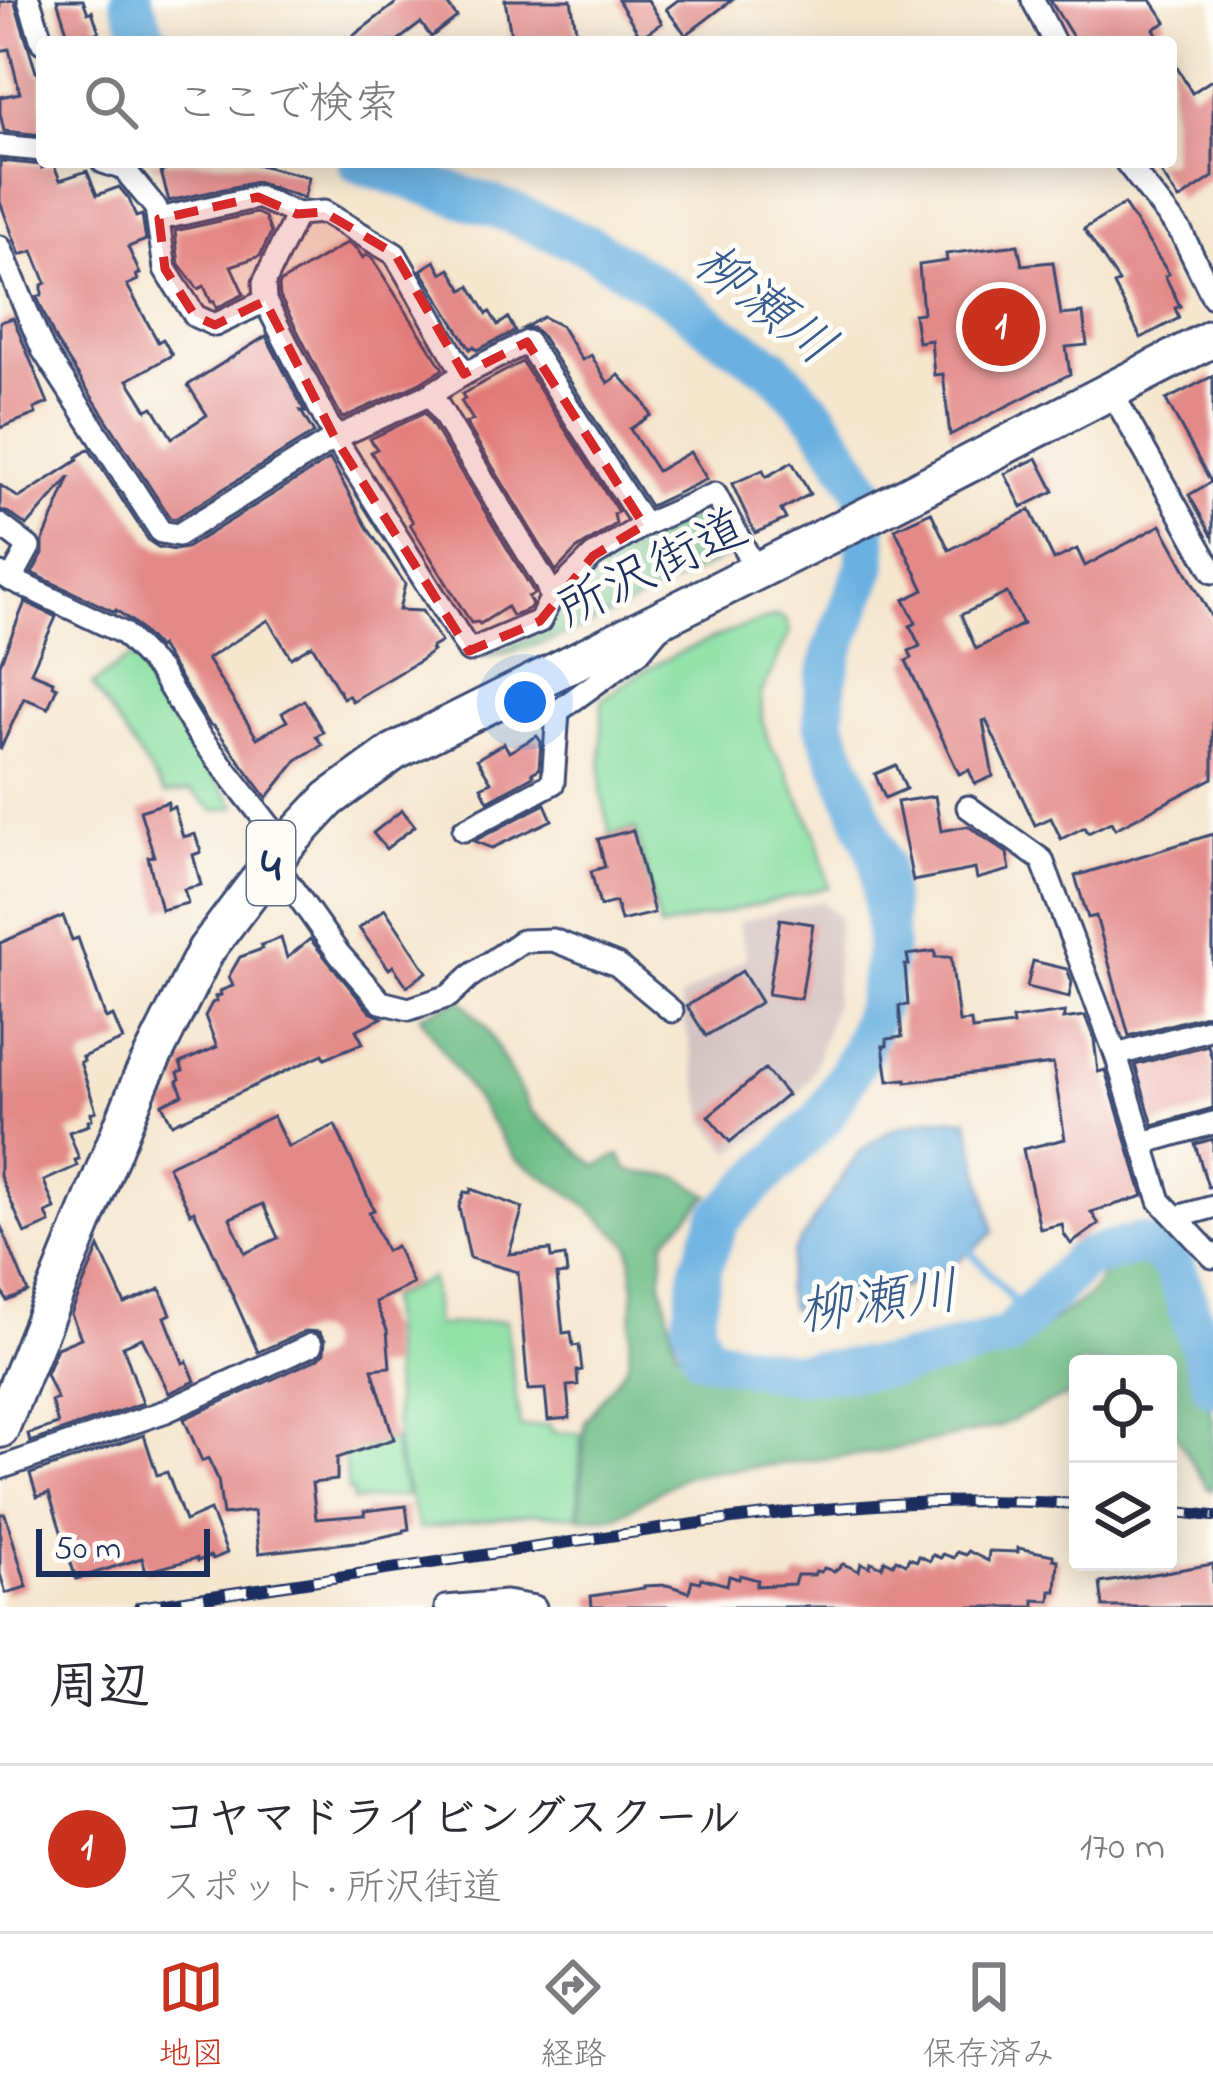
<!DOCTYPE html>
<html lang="ja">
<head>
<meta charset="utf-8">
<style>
	:root { --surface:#fff; --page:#f7f7f7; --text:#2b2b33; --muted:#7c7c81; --line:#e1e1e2; --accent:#c8321e }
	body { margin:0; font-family:"Indie Flower","Klee One",sans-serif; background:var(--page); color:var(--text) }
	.controls { position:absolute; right:36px; bottom:36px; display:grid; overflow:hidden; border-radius:12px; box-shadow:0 6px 30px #0003 }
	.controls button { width:108px; height:108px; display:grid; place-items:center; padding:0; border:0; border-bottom:3px solid var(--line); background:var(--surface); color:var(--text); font:60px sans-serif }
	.scale { position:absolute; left:36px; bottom:30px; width:174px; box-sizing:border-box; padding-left:12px; border:6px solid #1b2f5e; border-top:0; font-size:33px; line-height:42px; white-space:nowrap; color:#1b2f5e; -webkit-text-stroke:9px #fdfcf7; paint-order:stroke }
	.you { position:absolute; left:525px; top:702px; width:42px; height:42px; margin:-30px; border:9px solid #fff; border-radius:50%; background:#1a73e8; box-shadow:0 0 0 18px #1a73e833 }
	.badge { display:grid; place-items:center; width:78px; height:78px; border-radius:50%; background:var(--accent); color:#fff; font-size:39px; font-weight:700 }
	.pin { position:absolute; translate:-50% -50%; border:6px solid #fff; box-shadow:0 3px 12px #0006 }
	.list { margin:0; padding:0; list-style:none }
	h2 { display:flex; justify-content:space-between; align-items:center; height:156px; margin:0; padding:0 48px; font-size:51px }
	h2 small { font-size:39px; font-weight:400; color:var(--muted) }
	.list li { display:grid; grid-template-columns:78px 1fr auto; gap:36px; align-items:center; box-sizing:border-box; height:168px; padding:0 48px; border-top:3px solid var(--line) }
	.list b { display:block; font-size:45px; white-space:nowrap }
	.list p { margin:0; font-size:39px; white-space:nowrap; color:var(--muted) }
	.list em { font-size:39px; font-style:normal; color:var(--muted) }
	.icon { flex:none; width:66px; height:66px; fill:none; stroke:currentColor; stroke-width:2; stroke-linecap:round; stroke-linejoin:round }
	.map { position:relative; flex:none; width:1213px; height:1607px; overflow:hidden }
	.search { position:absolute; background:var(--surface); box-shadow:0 6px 30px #0003; left:36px; right:36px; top:36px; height:132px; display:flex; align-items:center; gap:30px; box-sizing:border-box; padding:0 42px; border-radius:12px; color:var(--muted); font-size:45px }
	.sheet { height:324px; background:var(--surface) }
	nav { display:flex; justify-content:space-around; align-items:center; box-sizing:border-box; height:168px; border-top:3px solid var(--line); background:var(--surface); font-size:33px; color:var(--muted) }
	nav a { display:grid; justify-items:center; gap:6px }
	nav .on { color:var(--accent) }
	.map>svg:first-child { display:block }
	.industrial { fill:#d1bfbf }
	.green { fill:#89dfa1; stroke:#528780; stroke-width:3 }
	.forest { fill:#6ebe87; stroke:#447672; stroke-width:3 }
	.water { fill:#6bb1e1; stroke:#4370a0; stroke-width:3 }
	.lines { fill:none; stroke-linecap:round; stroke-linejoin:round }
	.stream { stroke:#6bb1e1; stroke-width:8 }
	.river { stroke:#6bb1e1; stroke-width:42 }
	.building { fill:#e38a89; fill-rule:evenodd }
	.street-casing { stroke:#3c4a6f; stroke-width:27 }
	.primary-casing { stroke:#3c4a6f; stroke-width:42 }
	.street { stroke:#fff; stroke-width:21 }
	.primary { stroke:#fff; stroke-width:36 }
	.rail-casing { stroke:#1b2f5e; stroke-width:12 }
	.rail { stroke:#fdfcf7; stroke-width:8; stroke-dasharray:22; stroke-linecap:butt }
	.marked { fill:#d62828; fill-opacity:0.2; stroke:#d62828; stroke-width:9; stroke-dasharray:24 15; stroke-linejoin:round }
	.labels { text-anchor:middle; stroke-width:10; stroke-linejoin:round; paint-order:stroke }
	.shield { fill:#fdfcf7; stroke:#5f6c8c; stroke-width:3 }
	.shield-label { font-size:48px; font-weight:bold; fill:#1b2f5e }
	.street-label { font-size:51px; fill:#1b2f5e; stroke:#fdfcf7 }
	.water-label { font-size:54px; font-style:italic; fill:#375c8c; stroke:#fdfcf7 }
</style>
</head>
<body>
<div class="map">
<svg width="1213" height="1607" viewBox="0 0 1213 1607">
	<rect width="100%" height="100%" fill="#fdfcf7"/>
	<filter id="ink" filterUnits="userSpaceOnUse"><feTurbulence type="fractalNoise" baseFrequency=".00833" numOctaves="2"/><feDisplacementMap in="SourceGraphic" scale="24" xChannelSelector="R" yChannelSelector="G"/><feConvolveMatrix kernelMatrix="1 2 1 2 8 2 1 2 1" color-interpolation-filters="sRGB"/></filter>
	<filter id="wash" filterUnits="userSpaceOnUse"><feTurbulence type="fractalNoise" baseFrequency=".004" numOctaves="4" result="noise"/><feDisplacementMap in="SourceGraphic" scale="48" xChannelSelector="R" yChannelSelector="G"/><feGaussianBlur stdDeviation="2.7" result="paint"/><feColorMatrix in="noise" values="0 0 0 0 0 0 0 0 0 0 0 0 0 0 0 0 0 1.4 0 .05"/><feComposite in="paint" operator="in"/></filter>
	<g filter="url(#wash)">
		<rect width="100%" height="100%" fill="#f5e6ce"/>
		<polygon class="industrial" points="821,901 839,917 834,1005 812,1074 789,1109 732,1153 706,1122 680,999 747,957 738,922"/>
		<g class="green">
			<path d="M776,616L786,620L790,632L761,694L762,719L769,743L787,772L817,836L829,887L660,928L635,828L610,835L601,790L602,700C652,660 716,635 776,616Z"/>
			<polygon points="127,659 137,659 157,682 173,706 197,757 236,806 215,811 191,791 165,794 92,685"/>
			<polygon points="431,1278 436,1326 506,1320 520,1427 550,1425 552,1432 581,1434 577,1516 532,1514 419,1529 398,1458 388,1299"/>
			<polygon points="394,1439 396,1459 407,1496 353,1501 352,1491 348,1491 342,1442 367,1448"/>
		</g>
		<g class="forest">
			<path d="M693,515L709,519L729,555C656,591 562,649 482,657L539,634L609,560Z"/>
			<polygon points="461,999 487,1028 531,1111 596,1166 619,1155 629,1171 679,1177 709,1195 665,1240 661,1280 676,1349 709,1373 781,1384 899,1378 1018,1347 1090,1294 1115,1257 1136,1254 1155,1263 1180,1297 1213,1420 1213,1490 1208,1489 1168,1422 1168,1364 1078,1364 1078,1396 1063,1397 998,1427 882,1452 687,1475 617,1516 580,1518 585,1421 628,1364 634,1288 630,1246 580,1200 515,1158 420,1016"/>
		</g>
		<path class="water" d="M930,1118L968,1119L994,1232C940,1285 865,1304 791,1309L785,1289L793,1252L859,1152L890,1130Z"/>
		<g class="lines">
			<polyline class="stream" points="972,1253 1012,1299 1024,1320"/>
			<g class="river">
				<polyline points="131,0 148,42"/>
				<polyline points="359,162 507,211 589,246 677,300 718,332 774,369 819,418 865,491 867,565 833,652 826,681 824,723 881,863 887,944 876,1008 859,1055 823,1118 719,1219 701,1268 693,1324 703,1355 791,1373 891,1367 1008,1337 1083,1259 1138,1244 1154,1249 1171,1262 1182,1287 1213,1385"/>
			</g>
		</g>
		<g id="blocks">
			<g class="building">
				<polygon points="14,0 36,72 42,75 42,135 4,131 0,113 0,97 20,93 9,49 0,51 0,2"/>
				<polygon points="57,0 83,0 88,13 92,11 99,32 70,41"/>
				<polygon points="400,0 444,0 457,17 431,37 421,23 396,42 345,42"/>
				<polygon points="505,0 571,0 578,42 512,42"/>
				<polygon points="618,0 648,0 662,23 641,37"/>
				<polygon points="678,0 732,0 686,35 666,9"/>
				<polygon points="1050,0 1151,0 1166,22 1154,29 1162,42 1076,42"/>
				<polygon points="1171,57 1192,93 1213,79 1213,177 1179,200 1154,162 1171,162"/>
				<polygon points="0,161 42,165 42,168 53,163 60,180 87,171 97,195 119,187 129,199 136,217 142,215 146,240 128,247 140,274 136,275 138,280 127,285 158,342 163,339 172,355 128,380 147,410 153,407 172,438 207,415 188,385 266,336 305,412 301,411 314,433 175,519 170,518 56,341 37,297 42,295 42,285 46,283 33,251 20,255 0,202"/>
				<polygon points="148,162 247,162 309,177 304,198 256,182 169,201 161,172 166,170"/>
				<polygon points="1124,204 1169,274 1165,276 1180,306 1175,308 1179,318 1141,338 1114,285 1119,282 1084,229"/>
				<polygon points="256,213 265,217 271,233 260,256 231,266 244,294 216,308 214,301 211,302 204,286 198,289 179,264 175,231"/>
				<polygon points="347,243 357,249 363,258 367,255 372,258 443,369 420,383 342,418 280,297 279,286 281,282"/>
				<polygon points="1018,245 1022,265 1053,262 1061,315 1083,313 1087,345 1066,347 1070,374 950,435 943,374 934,375 931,340 918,342 914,314 923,313 919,265 947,261 946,254"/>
				<polygon points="435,261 442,274 450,269 463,290 470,286 487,314 490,312 498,325 508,318 515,331 477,350 474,346 470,349 421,270"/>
				<polygon points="543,317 561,326 582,360 591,355 608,383 619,375 643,401 651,415 630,429 657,471 690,452 707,479 650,506 540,334 533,328 524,328"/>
				<polygon points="13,318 48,403 34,409 36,414 0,428 0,322"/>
				<polygon points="522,362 618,512 614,514 616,524 576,550 556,571 466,423 473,420 461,401 465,399 462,394"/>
				<polygon points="1213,376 1213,537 1189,495 1211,482 1166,400"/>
				<polygon points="425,413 532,589 534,594 528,597 532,604 530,608 521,613 512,616 507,607 480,624 478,622 471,623 410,524 413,522 371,452 377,449 370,439"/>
				<polygon points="89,449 149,541 158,547 175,550 186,548 330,459 367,527 405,584 399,610 422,611 441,642 431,648 433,651 421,660 352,701 348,695 343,698 312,645 291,658 268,620 207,659 257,738 287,721 282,713 304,700 323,732 316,736 322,745 298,759 267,798 214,726 210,725 160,646 158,648 134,623 116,610 115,612 32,573 43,553 43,541 70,477 27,526 9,513 0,510 0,485 19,498 78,460 77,457"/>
				<polygon points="1037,458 1054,491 1022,507 1005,474"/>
				<polygon points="792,462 810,494 781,510 786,519 755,533 732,484 763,470 766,477"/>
				<path d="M1030,510L1054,560L1077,549L1085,566L1161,525L1213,620V778L1115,829L1111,822L1088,833L1085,827L1061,839L1051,818L1035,825L986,720L983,721L993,776L975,784L969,770L959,774L906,661L912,658L909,651L920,646L910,626L916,623L904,600L924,590L895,529L931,512L949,550ZM1007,593L1023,624L976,649L961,615Z"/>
				<polygon points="25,602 56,617 31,672 53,681 52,685 57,687 48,708 24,698 0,750 0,664"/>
				<polygon points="537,736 541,742 539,769 532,773 533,776 488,801 481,787 491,782 477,759 504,743 509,752"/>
				<polygon points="896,765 906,789 885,798 875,774"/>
				<polygon points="935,796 941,831 968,826 1007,853 1010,870 977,879 975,869 913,881 897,802"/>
				<polygon points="168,802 168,809 174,807 183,837 195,834 201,852 193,855 201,885 184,889 188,903 161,910 148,857 154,856 140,811"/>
				<polygon points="545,804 552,820 492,848 474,841"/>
				<polygon points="402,810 415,826 386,849 373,833"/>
				<polygon points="633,830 654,913 621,921 616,902 600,906 591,871 605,867 598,839"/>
				<polygon points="1213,834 1213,1013 1129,1036 1096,916 1088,918 1075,876"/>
				<polygon points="385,909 427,972 407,986 393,966 389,969 359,928"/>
				<polygon points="63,916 72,940 78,938 106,1019 113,1016 123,1040 82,1057 84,1061 80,1062 96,1111 91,1113 92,1119 88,1121 89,1125 69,1132 79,1159 75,1160 77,1166 44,1181 55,1209 46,1213 50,1223 25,1234 0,1176 0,943"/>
				<polygon points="780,919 813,924 801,999 768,994"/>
				<polygon points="281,938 287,958 310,939 370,1012 382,1018 356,1030 363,1043 325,1058 323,1054 172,1124 162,1104 183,1095 177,1081 180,1079 178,1073 183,1071 180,1063 217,1047 205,1016 212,1003 217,1001 215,997 221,995 220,991 233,986 229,976 240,957 262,949 261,945"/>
				<polygon points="935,951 935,957 951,957 959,1022 971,1021 972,1030 1013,1025 1012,1019 1065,1012 1063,1019 1085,1016 1094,1039 1098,1072 1105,1070 1143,1196 1091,1212 1099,1224 1071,1244 1064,1234 1062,1224 1040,1229 1023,1149 1065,1139 1053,1064 906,1082 906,1079 888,1081 883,1046 887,1046 887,1039 902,1037 899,1006 908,1005 905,965 909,965 907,955"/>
				<polygon points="1033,961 1067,969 1072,982 1069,997 1027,987"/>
				<polygon points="742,971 761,1002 706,1036 687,1006"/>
				<polygon points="1208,1045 1213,1063 1213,1108 1153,1125 1135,1065"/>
				<polygon points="765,1069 787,1095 730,1142 708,1116"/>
				<path d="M273,1116L288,1147L335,1125L374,1210L369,1212L386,1251L396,1246L413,1284L375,1302L387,1330L390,1367L372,1369L394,1439L337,1458V1480L312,1483L316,1519L365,1515L364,1511L406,1506L409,1529L404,1530V1532L364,1541L259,1553L254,1511L223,1515L218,1479L208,1458L202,1461L184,1419L317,1359L324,1353L325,1340L319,1332L306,1331L258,1352L207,1238L194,1211L190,1213L168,1166ZM263,1204L278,1238L245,1253L230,1218Z"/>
				<polygon points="1213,1139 1213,1186 1208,1187 1195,1144"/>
				<polygon points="471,1189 523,1208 509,1254 550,1250 551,1258 565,1256 567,1274 557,1275 563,1333 571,1332 573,1346 579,1345 582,1370 577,1371 578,1385 567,1386 570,1418 548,1420 545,1389 528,1390 518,1272 470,1258 459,1207 464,1192 470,1193"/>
				<polygon points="0,1224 28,1292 7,1301 0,1287"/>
				<polygon points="99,1247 125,1304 160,1289 171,1314 165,1317 183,1363 187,1361 195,1381 169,1393 142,1338 123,1346 143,1403 30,1442 28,1434 58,1424 51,1401 57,1399 46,1374 57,1348 81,1338 71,1314"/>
				<polygon points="144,1435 157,1475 167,1472 185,1521 210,1510 227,1553 213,1559 210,1556 198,1561 197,1558 146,1572 142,1558 76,1579 49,1493 37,1497 30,1474"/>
				<polygon points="0,1514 5,1514 27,1587 6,1593 0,1574"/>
				<polygon points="1018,1548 1053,1555 1053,1559 1058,1560 1056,1591 1051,1591 1050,1601 1034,1600 1034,1607 592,1607 591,1596 644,1588 644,1586 667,1585 689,1592 692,1580 700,1582 701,1578 727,1585 729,1576 739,1579 740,1575 758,1580 756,1586 794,1584 797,1575 814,1575 816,1571 821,1572 824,1568 834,1571 843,1564 859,1571 861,1563 870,1567 871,1562 882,1567 885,1560 893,1564 896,1559 906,1564 909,1558 917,1561 919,1556 930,1561 933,1555 941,1558 943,1554 954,1558 957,1552 966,1555 968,1551 988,1561 989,1551 1018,1552"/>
				<polygon points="1213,1564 1213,1607 1103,1607 1100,1583"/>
			</g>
		</g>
	</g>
	<g filter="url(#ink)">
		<use href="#blocks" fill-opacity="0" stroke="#3c4a6f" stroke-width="3"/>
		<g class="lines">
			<g class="street-casing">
				<g id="street">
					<polyline points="29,0 42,42"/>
					<polyline points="1033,0 1054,42"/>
					<polyline points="0,146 42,150"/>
					<polyline points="103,162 124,169 156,208 165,269 195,316 215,325 265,301 264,283 297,214"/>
					<polyline points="1126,162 1181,232 1213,297"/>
					<polyline points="0,247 43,350 161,532 178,535 335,438 431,394 464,374 395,254 324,212 297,214 258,197 159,219"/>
					<polyline points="265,301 335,438 469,651 540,621 551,598 546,583 431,394"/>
					<polyline points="464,374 527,342 644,525"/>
					<polyline points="1111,391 1213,572"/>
					<polyline points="0,525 29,547 11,580"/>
					<polyline points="0,574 123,633 159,670 198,734 285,846"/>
					<polyline points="551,598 593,556 644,525 715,494 757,572"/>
					<polyline points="968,807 1042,860 1116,1055 1160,1201 1213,1257"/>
					<polyline points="464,830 553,783 558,711 639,652 659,628"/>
					<polyline points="273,861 339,954 381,1002 409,1009 449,996 469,977 522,941 553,940 617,965 672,1011"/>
					<polyline points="1116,1055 1213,1028"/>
					<polyline points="1143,1143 1213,1123"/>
					<polyline points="1177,1217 1213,1207"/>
					<polyline points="0,1468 166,1411 311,1345"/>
					<polyline points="446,1607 506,1602 535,1607"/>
				</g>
			</g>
			<g class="primary-casing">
				<polyline id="primary" points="0,1429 141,1080 206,950 285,846 329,799 394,752 891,504 1213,338"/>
			</g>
			<use href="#street" class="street"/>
			<use href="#primary" class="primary"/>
			<g class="rail-casing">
				<g id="rail">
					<polyline points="1168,1511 1213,1516"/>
					<path d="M139,1607C274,1587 409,1566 544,1546C721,1519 898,1492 1078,1504"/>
				</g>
			</g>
			<use href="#rail" class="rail"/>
		</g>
	</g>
	<path class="marked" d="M258,197L297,214L324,212L395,254L464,374L527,342L644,525L593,556L540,621L469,651L335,438L265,301L215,325L195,316L165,269L159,219Z"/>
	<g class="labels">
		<rect class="shield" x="247" y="821" width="48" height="84" rx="9"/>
		<g class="shield-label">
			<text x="271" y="880">4</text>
		</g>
		<g class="street-label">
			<text transform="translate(651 566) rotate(-26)" y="18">所沢街道</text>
		</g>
		<g class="water-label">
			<text transform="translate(766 302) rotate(38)" y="19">柳瀬川</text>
			<text transform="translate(878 1299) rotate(-8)" y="19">柳瀬川</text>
		</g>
	</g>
</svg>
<div class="controls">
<button><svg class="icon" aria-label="locate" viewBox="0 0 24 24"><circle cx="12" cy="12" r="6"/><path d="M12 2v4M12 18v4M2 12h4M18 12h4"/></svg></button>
<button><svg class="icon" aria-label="layers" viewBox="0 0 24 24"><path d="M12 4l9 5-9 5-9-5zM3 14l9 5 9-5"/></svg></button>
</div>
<div class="scale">50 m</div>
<div class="you"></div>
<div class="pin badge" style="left:1001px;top:327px">1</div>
<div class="search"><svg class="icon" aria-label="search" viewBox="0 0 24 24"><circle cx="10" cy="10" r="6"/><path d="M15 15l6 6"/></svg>ここで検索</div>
</div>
<section class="sheet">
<h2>周辺<small></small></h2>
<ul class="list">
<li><span class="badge">1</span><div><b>コヤマドライビングスクール</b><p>スポット · 所沢街道</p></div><em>170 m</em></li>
</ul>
</section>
<nav>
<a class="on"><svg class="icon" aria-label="map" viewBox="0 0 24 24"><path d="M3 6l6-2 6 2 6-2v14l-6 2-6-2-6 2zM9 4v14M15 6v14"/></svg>地図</a>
<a><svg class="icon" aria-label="directions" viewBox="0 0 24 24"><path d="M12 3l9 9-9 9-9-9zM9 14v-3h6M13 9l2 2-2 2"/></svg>経路</a>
<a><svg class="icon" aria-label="saved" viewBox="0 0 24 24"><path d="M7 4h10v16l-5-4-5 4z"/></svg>保存済み</a>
</nav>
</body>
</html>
